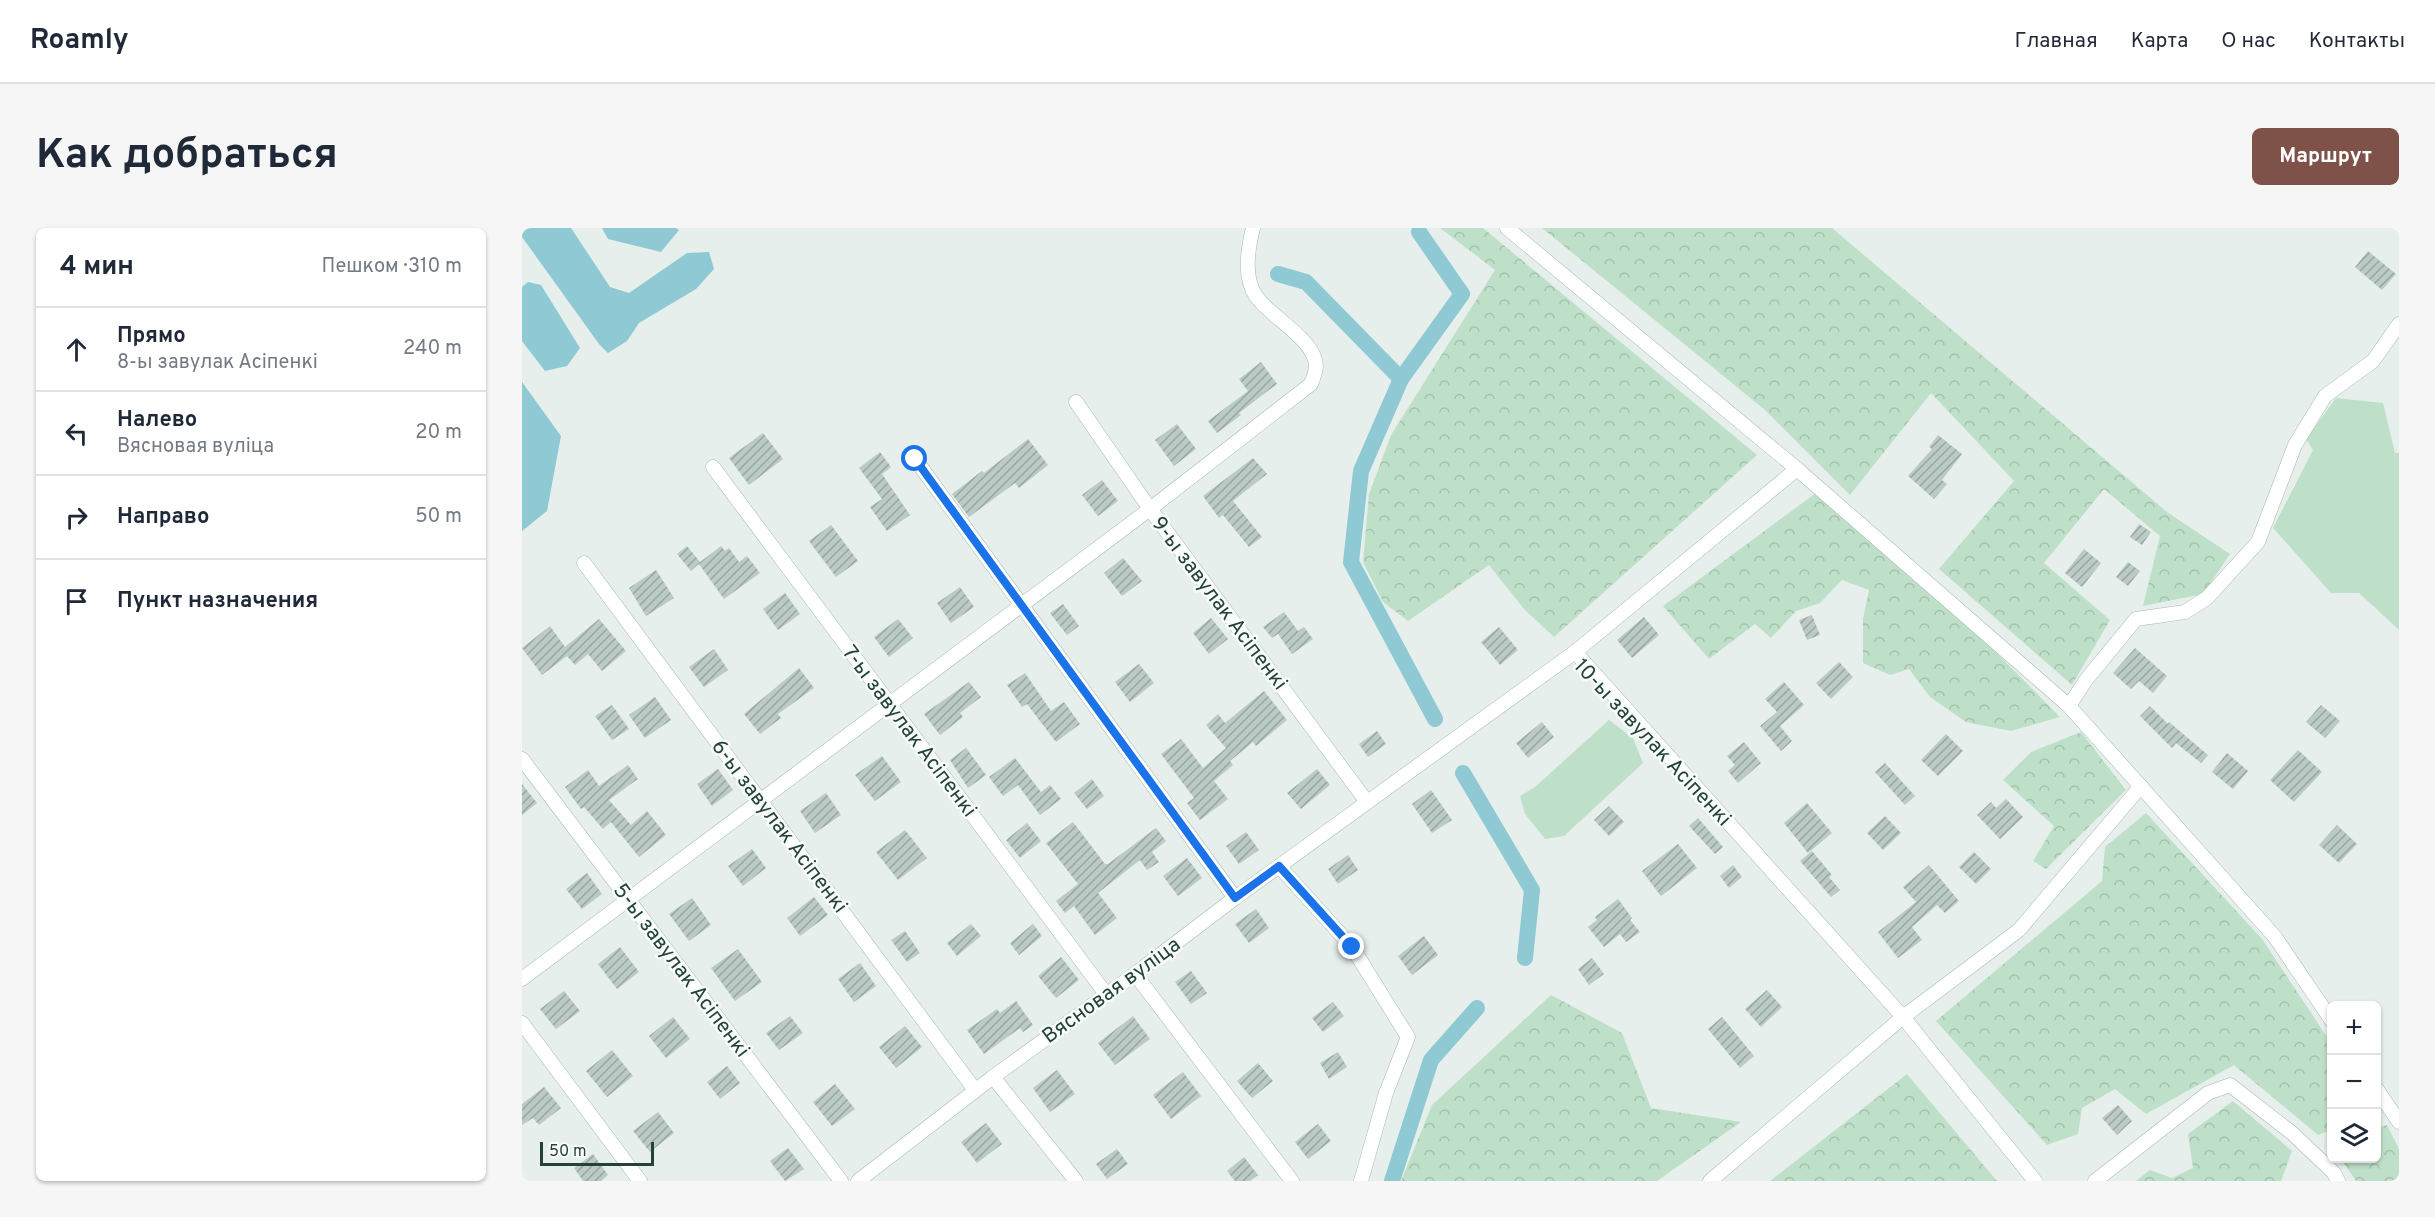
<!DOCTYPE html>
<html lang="ru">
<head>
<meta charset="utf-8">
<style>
	:root { --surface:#fff; --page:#f6f6f7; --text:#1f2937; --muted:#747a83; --line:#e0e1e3; --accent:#7f5249 }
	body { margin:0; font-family:Overpass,sans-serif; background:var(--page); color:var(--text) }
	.controls { position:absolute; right:18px; bottom:18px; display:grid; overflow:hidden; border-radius:9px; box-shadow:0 2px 4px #0004 }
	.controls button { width:54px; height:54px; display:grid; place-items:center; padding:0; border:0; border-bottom:2px solid var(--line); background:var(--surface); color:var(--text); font:30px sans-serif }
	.scale { position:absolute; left:18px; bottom:15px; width:114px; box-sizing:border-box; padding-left:6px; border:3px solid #24423a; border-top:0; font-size:16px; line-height:21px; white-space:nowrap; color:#24423a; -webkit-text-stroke:4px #f7fbf9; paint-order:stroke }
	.stop { position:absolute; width:18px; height:18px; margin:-14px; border:4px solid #1a73e8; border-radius:50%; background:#fff }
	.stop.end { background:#1a73e8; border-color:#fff; box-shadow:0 2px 6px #0008 }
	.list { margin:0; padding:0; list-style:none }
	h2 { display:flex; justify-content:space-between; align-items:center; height:78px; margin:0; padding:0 24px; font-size:26px }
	h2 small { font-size:20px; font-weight:400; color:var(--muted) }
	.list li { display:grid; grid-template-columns:39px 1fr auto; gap:18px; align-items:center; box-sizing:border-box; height:84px; padding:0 24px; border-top:2px solid var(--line) }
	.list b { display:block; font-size:22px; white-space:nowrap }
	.list p { margin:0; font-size:20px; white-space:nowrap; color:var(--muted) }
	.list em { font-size:20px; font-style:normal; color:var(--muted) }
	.icon { flex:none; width:33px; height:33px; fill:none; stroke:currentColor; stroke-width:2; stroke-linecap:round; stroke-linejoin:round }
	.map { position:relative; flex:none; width:1877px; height:953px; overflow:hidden; border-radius:9px }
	header { display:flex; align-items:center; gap:36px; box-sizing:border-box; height:84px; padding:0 30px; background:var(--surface); border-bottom:2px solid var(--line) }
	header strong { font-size:28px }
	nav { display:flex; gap:33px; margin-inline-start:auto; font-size:21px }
	.intro { display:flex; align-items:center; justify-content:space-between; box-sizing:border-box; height:144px; padding:0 36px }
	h1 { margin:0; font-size:42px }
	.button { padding:15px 27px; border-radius:9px; background:var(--accent); color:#fff; font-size:21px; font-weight:700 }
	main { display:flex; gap:36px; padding:0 36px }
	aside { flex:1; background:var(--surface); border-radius:9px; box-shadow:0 2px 4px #0004 }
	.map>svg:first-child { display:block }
	.green { fill:#bfe0c8 }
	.forest { fill:url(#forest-crowns) }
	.water { fill:#8ec9d4 }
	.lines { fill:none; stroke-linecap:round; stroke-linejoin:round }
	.canal { stroke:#8ec9d4; stroke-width:16 }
	.building { fill:url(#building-hatch) }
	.street-casing { stroke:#a8b8b2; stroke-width:15 }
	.street { stroke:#fff; stroke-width:14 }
	.route { stroke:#1a73e8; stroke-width:8 }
	.labels { text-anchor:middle; stroke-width:5; stroke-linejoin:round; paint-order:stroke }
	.street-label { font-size:21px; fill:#24423a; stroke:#f7fbf9 }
</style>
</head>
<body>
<header>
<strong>Roamly</strong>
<nav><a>Главная</a><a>Карта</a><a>О нас</a><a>Контакты</a></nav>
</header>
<div class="intro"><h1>Как добраться</h1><a class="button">Маршрут</a></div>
<main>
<aside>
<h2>4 мин<small>Пешком · 310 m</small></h2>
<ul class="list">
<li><svg class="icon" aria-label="ahead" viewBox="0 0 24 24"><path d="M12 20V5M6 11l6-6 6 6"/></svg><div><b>Прямо</b><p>8-ы завулак Асіпенкі</p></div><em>240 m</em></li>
<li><svg class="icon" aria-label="left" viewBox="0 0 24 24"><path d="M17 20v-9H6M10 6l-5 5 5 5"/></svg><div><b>Налево</b><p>Вясновая вуліца</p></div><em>20 m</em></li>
<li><svg class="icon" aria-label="right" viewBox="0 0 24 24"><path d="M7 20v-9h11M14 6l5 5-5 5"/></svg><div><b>Направо</b></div><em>50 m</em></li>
<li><svg class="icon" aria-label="arrive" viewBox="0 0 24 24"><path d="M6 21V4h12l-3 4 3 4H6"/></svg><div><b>Пункт назначения</b></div></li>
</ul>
</aside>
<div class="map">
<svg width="1877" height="953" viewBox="0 0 1877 953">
	<defs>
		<pattern id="forest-crowns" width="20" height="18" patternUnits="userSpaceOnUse" patternTransform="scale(1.5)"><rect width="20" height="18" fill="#bfe0c8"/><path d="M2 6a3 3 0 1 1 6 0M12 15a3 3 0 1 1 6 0" fill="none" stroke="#a4c1ad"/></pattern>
		<pattern id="building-hatch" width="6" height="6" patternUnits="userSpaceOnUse" patternTransform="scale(1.5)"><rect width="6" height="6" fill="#bbcac4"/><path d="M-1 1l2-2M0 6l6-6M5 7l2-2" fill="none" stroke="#98a6a0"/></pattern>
	</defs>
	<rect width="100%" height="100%" fill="#e6efeb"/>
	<g class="green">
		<polygon points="1814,170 1861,175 1873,225 1877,225 1877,402 1837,365 1809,365 1751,300 1791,222 1784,211"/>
		<polygon points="1087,492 1111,510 1121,535 1042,608 1023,611 1003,586 998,568 1013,559"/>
	</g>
	<g class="forest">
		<polygon points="918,0 961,0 1235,227 1032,409 1002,381 967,337 886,393 861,374 841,334 847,266 869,207 973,42"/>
		<polygon points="1020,0 1310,0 1645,284 1708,326 1681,366 1621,378 1638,308 1582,261 1522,335 1588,392 1550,457 1417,341 1492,253 1409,165 1328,267 1243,182"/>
		<polygon points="1294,265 1459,409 1538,489 1489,503 1444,494 1408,469 1387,441 1368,447 1341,435 1341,391 1347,362 1320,352 1298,375 1274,383 1249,410 1233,396 1187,431 1141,378"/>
		<polygon points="1559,504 1604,562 1524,641 1511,633 1532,598 1481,552 1509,524"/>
		<polygon points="1624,585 1740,711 1809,815 1809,902 1796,907 1712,837 1624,886 1593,861 1560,880 1556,906 1525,917 1414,793 1580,653 1583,619"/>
		<polygon points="1029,767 1100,805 1129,880 1219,894 1135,953 879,953 910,877"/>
		<polygon points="1385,846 1475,953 1248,953"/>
		<polygon points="1711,873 1770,923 1759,953 1614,953 1628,942 1650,950 1671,940 1666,906"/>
		<polygon points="1865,897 1877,921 1877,953 1834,953 1819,931 1854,930 1855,900"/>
	</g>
	<g class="water">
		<polygon points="0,0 49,0 88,59 107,65 165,25 187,24 192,41 174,61 117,95 105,113 86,125 77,116 0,9"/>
		<polygon points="80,0 154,0 157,2 139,24 86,11"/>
		<polygon points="6,54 19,57 58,120 45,138 23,143 0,113 0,59"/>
		<polygon points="0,154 39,208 25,283 0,303"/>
	</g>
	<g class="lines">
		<g class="canal">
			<polyline points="897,4 940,66 879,151 839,243 829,334 913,491"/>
			<polyline points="756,46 784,54 879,151"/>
			<polyline points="941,545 1010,662 1003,730"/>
			<polyline points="870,953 909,832 955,780"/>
		</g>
	</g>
	<g class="building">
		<polygon points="1846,23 1874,46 1860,62 1833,39"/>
		<polygon points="739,134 755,156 717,185 719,187 695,205 686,193 726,163 717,151"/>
		<polygon points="655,196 674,221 652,238 633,212"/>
		<polygon points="241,205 261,231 227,257 207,230"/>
		<polygon points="1416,207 1440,226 1420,252 1425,256 1412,271 1386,248 1410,221 1407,219"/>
		<polygon points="506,211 526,237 497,260 493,255 447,289 430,266 460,243 462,245"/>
		<polygon points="358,224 369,239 360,246 388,287 365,303 348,279 360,271 337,240"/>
		<polygon points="731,230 745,246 711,273 740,309 727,319 701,287 697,290 681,268"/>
		<polygon points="580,252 596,273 576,288 560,267"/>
		<polygon points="1617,296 1629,304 1620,317 1608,309"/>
		<polygon points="309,297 336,333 314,349 287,313"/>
		<polygon points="165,318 178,334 199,318 203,323 207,320 217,334 225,328 238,345 202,371 177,336 169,343 155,326"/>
		<polygon points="1562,321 1579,335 1560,359 1543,345"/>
		<polygon points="601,330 620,353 600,368 582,345"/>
		<polygon points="1606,334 1618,343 1606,358 1594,349"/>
		<polygon points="134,342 152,370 124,388 107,360"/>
		<polygon points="438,359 452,379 429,395 415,375"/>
		<polygon points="263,365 278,386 256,402 241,381"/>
		<polygon points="541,376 557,398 545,407 528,385"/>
		<polygon points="762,384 776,403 782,399 791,411 770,426 756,406 750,410 741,399"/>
		<polygon points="1290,387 1298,407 1285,412 1277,392"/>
		<polygon points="1122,389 1137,407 1110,430 1095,412"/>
		<polygon points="689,390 706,411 687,426 671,405"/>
		<polygon points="77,391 104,423 80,443 66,426 53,437 45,428 20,447 0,420 28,398 43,419"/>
		<polygon points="376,391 391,410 367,429 352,409"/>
		<polygon points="977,399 996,422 978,437 959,414"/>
		<polygon points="1613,420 1645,448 1631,465 1617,453 1609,461 1591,445"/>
		<polygon points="192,421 206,442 182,459 167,439"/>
		<polygon points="1317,434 1331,449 1309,471 1294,455"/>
		<polygon points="617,436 632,455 608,474 593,454"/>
		<polygon points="277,440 292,460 256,486 259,490 238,506 222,486"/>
		<polygon points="503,445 529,483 542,474 558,496 534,514 505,476 500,479 485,457"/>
		<polygon points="447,454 459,469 438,485 441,489 418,507 402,486"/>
		<polygon points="1262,454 1282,477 1258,498 1270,513 1259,523 1238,498 1255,484 1243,471"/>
		<polygon points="742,463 765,492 734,518 731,514 708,533 711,537 692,553 706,571 678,592 665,575 672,570 639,526 659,511 681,540 704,520 684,497 696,486 703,495"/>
		<polygon points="133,469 149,492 123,510 107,487"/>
		<polygon points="90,477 107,501 90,512 73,488"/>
		<polygon points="1799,477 1818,493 1803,510 1784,494"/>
		<polygon points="1628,478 1646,496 1647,494 1686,527 1679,535 1654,515 1650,520 1618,488"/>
		<polygon points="1020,494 1032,509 1006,530 994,515"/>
		<polygon points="855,503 864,516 846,529 837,516"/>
		<polygon points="1424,506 1441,523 1416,548 1399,532"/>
		<polygon points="1222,514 1239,535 1216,555 1206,543 1213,537 1205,528"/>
		<polygon points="444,520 464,547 446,560 428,532"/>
		<polygon points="1776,522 1800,544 1772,574 1748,552"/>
		<polygon points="1705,525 1726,543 1711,561 1690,544"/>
		<polygon points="360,528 379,554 353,573 333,547"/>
		<polygon points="493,530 519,564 528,557 539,571 518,587 496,557 481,568 467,549"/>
		<polygon points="1363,535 1393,568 1383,577 1353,544"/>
		<polygon points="106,537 116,551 87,572 109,597 125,583 144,607 117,629 89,594 81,601 62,579 59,581 43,559 66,542 77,558"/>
		<polygon points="196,541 211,562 190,578 175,556"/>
		<polygon points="795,541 808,557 779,581 765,565"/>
		<polygon points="570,551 582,568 565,581 552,565"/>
		<polygon points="0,556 15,575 0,587"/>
		<polygon points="909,562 930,592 910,605 890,576"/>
		<polygon points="304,565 319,587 293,605 278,583"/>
		<polygon points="1484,571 1501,589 1478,611 1455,587 1469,574 1474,580"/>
		<polygon points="1285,575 1310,605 1286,625 1262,595"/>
		<polygon points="1087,578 1102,594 1087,608 1072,592"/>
		<polygon points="1363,588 1379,605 1361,622 1345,605"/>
		<polygon points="1176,590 1201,619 1193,626 1167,598"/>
		<polygon points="551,594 583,636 586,636 634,600 644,613 630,624 637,634 625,642 618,632 576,665 595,690 573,707 552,678 543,685 534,673 556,656 524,615"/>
		<polygon points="505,595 519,613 498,630 484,612"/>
		<polygon points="1815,597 1835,616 1817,635 1797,617"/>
		<polygon points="383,602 405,630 376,652 354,624"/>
		<polygon points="724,604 737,622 717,636 704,618"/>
		<polygon points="1156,616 1175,640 1139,668 1120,643"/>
		<polygon points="230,621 244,640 221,658 206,638"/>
		<polygon points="1290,623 1310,647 1307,649 1318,662 1309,669 1278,633"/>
		<polygon points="1452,624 1469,641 1454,656 1437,639"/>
		<polygon points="826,627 836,642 816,656 806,641"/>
		<polygon points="665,630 680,650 656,668 641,648"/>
		<polygon points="1211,637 1220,649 1207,660 1198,648"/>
		<polygon points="1407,637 1437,673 1423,685 1415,677 1390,699 1400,712 1376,730 1356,704 1394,674 1381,659"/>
		<polygon points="65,645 80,666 60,681 44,661"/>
		<polygon points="292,669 306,687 278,708 265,690"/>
		<polygon points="170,670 189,697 167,713 147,686"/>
		<polygon points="1096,671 1110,690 1108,692 1118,704 1104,714 1098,706 1082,719 1066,699 1075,692 1073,689"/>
		<polygon points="734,681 747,700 727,715 713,696"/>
		<polygon points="449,696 459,708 435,728 425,715"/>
		<polygon points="511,696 520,708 497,727 488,715"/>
		<polygon points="383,703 398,725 385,734 369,712"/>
		<polygon points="902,708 916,727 890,747 876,728"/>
		<polygon points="98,719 117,744 95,761 76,736"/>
		<polygon points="216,721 240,754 213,773 189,740"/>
		<polygon points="539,729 557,752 534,770 516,748"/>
		<polygon points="1070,730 1082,746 1067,757 1056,741"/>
		<polygon points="338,735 354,758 332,774 316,751"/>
		<polygon points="669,743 685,765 669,776 653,754"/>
		<polygon points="1245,762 1260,779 1239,799 1223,781"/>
		<polygon points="42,763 58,783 34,801 18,781"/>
		<polygon points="494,773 511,797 501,804 498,800 462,826 445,802 475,781 478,785"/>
		<polygon points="811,774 822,788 801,804 790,790"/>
		<polygon points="268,788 281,805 257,822 244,805"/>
		<polygon points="611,788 628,811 593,837 576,815"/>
		<polygon points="151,789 168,811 144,830 127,808"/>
		<polygon points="1200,789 1232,828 1218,840 1186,801"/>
		<polygon points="383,798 400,819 374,840 357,819"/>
		<polygon points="90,822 111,848 85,869 64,843"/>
		<polygon points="816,824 825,839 807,851 798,835"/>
		<polygon points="736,835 751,853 730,870 715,853"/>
		<polygon points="205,838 218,855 198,871 185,854"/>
		<polygon points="535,842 553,866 528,884 511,860"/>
		<polygon points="661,844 679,868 649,891 631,867"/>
		<polygon points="313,856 333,881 310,898 291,874"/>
		<polygon points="22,859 39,880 17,897 11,890 0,897 0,876"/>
		<polygon points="1596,877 1610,893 1595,907 1580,890"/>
		<polygon points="136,884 152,905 128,924 111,903"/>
		<polygon points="464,895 480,916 455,935 439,914"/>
		<polygon points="796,896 809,913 786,931 773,914"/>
		<polygon points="266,920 282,941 263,953 248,933"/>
		<polygon points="595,921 606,936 585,951 574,936"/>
		<polygon points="71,926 86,947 79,953 61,953 52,940"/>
		<polygon points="722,929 736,947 728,953 713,953 705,943"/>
	</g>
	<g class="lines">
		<g class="street-casing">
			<g id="street">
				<polyline points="985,0 1275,241 1547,478 1753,709 1810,793"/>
				<polyline points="554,174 628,281 845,574"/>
				<polyline points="393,231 713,670"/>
				<polyline points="191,239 584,766"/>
				<polyline points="62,335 453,862"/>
				<polyline points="1053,424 1275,241"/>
				<polyline points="1547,478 1564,452 1614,391 1663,384 1685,370 1736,314 1773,217 1803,168 1851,133 1877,96"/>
				<polyline points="0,531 319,953"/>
				<polyline points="757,638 830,719 886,809 864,865 839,953"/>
				<polyline points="613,746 770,953"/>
				<path d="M0,751L628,281L789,156C791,151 794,143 794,138C793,111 748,89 734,68C721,49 726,21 731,0"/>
				<polyline points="0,795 118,953"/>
				<polyline points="471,849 554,953"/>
				<polyline points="1854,860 1877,894"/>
				<polyline points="336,953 471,849 613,746 713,670 1053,424 1381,789 1513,953"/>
				<polyline points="1188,953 1381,789 1497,702 1619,558"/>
				<polyline points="1573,953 1686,865 1708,857 1770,905 1812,945 1816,953"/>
			</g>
		</g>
		<use href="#street" class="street"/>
	</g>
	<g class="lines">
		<polyline class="route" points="393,231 713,670 757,638 830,719"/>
	</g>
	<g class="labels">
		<g class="street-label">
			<text transform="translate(698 375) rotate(53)" y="7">9-ы завулак Асіпенкі</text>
			<text transform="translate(388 503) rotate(53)" y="7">7-ы завулак Асіпенкі</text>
			<text transform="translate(1131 514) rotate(47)" y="7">10-ы завулак Асіпенкі</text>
			<text transform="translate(258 598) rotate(53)" y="7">6-ы завулак Асіпенкі</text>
			<text transform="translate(160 742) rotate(53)" y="7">5-ы завулак Асіпенкі</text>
			<text transform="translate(589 762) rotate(-36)" y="7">Вясновая вуліца</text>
		</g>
	</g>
</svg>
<div class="controls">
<button>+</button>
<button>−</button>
<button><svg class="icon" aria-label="layers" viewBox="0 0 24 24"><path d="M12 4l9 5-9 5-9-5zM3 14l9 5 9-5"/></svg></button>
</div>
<div class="scale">50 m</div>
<div class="stop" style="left:393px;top:231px"></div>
<div class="stop end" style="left:830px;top:719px"></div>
</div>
</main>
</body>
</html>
